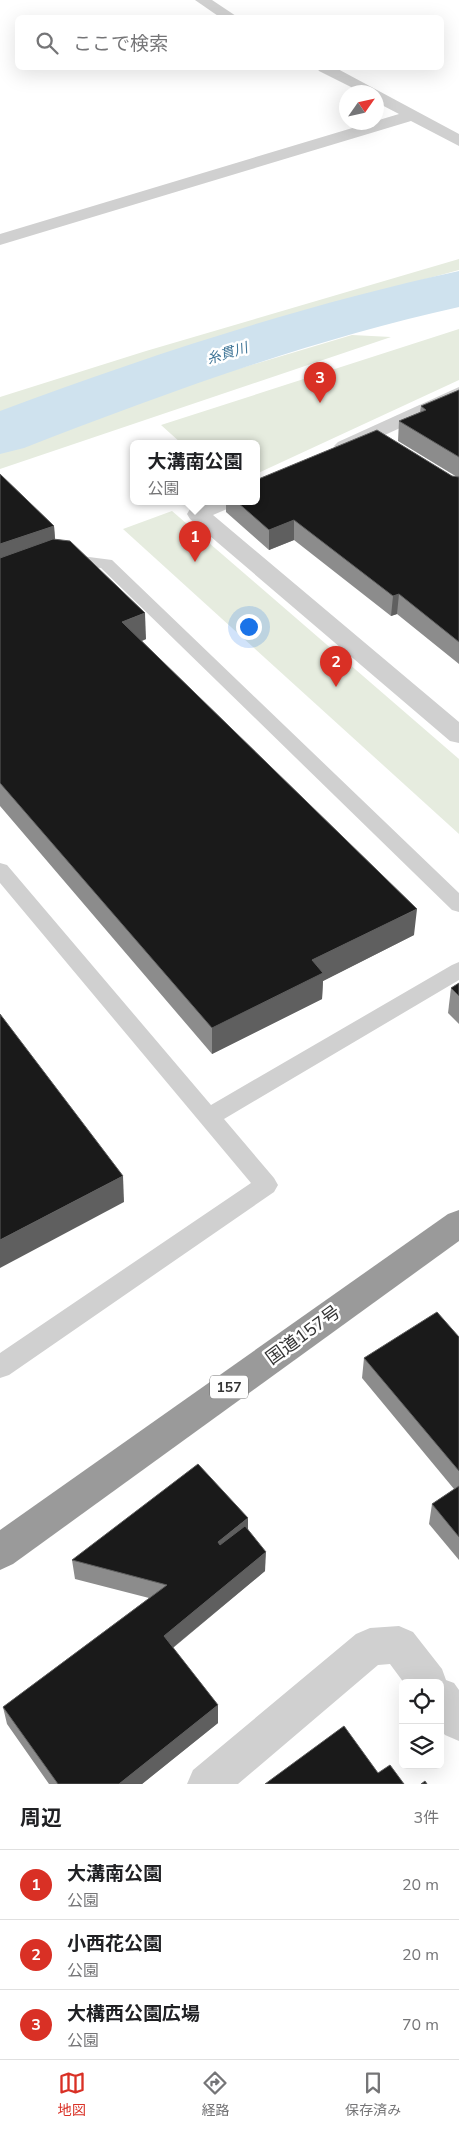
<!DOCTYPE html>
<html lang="ja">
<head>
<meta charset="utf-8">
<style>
	:root { --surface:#fff; --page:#f2f2f2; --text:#202124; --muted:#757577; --line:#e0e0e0; --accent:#d93025 }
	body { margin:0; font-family:"Nunito Sans","Noto Sans JP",sans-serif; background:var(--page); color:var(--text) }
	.controls { position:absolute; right:15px; bottom:15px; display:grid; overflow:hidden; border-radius:8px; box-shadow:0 5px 20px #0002 }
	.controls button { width:45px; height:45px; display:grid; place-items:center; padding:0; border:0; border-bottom:1px solid var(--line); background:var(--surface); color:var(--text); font:25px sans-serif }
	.compass { position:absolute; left:339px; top:85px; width:45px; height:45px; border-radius:50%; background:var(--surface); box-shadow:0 5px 20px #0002; rotate:56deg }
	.you { position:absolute; left:248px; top:626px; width:18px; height:18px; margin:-12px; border:4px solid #fff; border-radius:50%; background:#1a73e8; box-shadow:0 0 0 8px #1a73e833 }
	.badge { display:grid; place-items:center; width:32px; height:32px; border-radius:50%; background:var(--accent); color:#fff; font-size:16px; font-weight:700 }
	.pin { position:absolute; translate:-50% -41px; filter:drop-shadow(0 1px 2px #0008) }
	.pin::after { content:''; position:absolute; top:26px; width:18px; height:15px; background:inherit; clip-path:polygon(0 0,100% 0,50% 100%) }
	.popup { position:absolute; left:130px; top:440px; width:130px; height:65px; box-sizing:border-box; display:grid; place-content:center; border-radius:8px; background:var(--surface); filter:drop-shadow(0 1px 4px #0005); font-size:16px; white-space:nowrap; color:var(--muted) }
	.popup b { font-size:19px; color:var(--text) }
	.popup::after { content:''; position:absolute; left:50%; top:100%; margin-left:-10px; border:10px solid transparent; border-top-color:var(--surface) }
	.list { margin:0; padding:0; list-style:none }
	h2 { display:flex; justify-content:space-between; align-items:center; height:65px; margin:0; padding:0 20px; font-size:21px }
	h2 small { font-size:16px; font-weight:400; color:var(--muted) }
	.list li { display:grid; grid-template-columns:32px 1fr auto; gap:15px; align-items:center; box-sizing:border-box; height:70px; padding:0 20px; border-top:1px solid var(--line) }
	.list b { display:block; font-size:19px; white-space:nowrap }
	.list p { margin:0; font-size:16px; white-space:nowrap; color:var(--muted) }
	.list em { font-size:16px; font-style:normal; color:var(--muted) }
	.icon { flex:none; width:28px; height:28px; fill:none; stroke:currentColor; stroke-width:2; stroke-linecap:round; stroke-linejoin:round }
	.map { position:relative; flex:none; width:459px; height:1784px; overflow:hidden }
	.search { position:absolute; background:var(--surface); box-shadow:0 5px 20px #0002; left:15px; right:15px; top:15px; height:55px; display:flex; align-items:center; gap:12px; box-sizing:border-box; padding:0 18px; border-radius:8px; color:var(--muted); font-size:19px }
	.sheet { height:275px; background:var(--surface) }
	nav { display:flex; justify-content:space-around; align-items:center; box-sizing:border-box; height:70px; border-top:1px solid var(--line); background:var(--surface); font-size:14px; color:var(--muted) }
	nav a { display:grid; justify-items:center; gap:2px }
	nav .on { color:var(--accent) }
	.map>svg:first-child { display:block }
	.green { fill:#e6ecdf }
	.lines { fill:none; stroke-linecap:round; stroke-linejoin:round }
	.river { fill:#cfe2ee; fill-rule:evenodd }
	.lane { fill:#d0d0d0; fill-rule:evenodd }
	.street { fill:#d0d0d0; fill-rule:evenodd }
	.highway { fill:#9a9a9a; fill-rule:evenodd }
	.wall { fill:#8c8c8c }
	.shaded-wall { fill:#5f5f5f }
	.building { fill:#1a1a1a; stroke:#5f5f5f }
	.labels { text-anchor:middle; stroke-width:5; stroke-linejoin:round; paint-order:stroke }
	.far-water-label { font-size:14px; font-style:italic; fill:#3f7597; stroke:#fff }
	.shield { fill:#fff; stroke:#707070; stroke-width:1 }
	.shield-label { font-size:14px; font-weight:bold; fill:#333 }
	.near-street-label { font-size:18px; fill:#333; stroke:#fff }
</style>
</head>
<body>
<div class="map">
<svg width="459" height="1784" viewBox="0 0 459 1784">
	<rect width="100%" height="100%" fill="#fff"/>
	<g class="green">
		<polygon points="459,259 459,270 378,292 0,413 0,397 146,351"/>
		<polygon points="459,329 459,380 256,474 256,443 181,443 161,425"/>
		<polygon points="352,335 391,337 0,469 0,449 221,374"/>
		<polygon points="172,511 459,759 459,834 123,529"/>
	</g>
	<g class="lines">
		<path class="river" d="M459,271V307C310,340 166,393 24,448L0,454V411C150,355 303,305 459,271Z"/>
		<g class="lane">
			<polygon points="66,554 112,560 459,893 459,912 452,910 101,568 60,563 58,559 60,555"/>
			<polygon points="0,863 7,865 211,1105 452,965 459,962 459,980 224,1119 274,1178 278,1185 274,1192 9,1375 0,1378 0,1353 251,1183 0,883"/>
		</g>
		<g class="street">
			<polygon points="195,0 212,0 239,18 221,18"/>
			<polygon points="317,68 336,68 459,134 459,146 411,121 0,245 0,234 399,114 376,102 376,92 361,92 319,71"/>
			<polygon points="459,387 459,401 352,450 345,452 338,450 334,446 338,442"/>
			<polygon points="209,501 237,501 234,506 213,515 459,722 459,743 450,741 190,519 187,514 190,509"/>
			<polygon points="399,1626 413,1632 442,1669 446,1680 454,1683 459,1690 459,1741 445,1735 440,1729 440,1683 404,1683 390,1664 378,1665 238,1784 187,1784 193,1770 356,1634 370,1628"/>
		</g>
		<polygon class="highway" points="459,1210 459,1241 13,1564 0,1570 0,1530 448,1214"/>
	</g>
	<g class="wall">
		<polygon points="459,390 459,664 397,614 391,616 294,540 269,550 226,512 226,501 256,501 452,476 457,477 398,441 399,421 420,412 421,406"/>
		<polygon points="0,474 54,526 55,540 146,639 142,641 414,935 323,981 322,999 212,1054 0,806"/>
		<polygon points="459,983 459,1024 448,1013 451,988"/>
		<polygon points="459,1337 459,1560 429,1524 432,1504 454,1489 362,1378 364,1358"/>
		<polygon points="248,1529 265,1571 173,1648 218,1705 218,1723 142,1784 49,1784 7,1724 3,1707 149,1598 75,1579 72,1560"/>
	</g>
	<g class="shaded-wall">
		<polygon points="294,520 294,540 269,550 269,530"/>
		<polygon points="54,526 56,551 0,570 0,544"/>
		<polygon points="399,594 397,614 391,616 393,596"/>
		<polygon points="145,613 146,639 124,648 122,622"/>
		<polygon points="417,909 414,935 323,981 322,999 212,1054 212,1028 312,960"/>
		<polygon points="123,1176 124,1202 0,1268 0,1240"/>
		<polygon points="248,1518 248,1537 218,1561 218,1542"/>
		<polygon points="266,1552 265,1571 165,1654 164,1636"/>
		<polygon points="218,1705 218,1723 142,1784 119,1784"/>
	</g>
	<g class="building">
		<polygon points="459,390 459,457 399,421 426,410 421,406"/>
		<polygon points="377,430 452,476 459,477 459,642 399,594 393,596 294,520 269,530 236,501 256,501 256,480"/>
		<polygon points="0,474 54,526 0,544"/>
		<polygon points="53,539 70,541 145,613 122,622 417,909 312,960 323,973 212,1028 0,783 0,558"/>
		<polygon points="459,983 459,996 451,988"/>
		<polygon points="0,1014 123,1176 0,1240"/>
		<polygon points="437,1312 459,1337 459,1471 364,1358"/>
		<polygon points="198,1464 248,1518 218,1542 220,1545 245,1526 266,1552 164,1636 218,1705 119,1784 58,1784 3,1707 167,1585 72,1560"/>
		<polygon points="459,1486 459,1537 432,1504"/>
		<polygon points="344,1726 378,1773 390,1765 404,1784 265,1784"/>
		<polygon points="425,1781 427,1784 421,1784"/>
	</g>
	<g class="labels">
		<g class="far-water-label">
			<text transform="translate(227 353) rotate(-17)" y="5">糸貫川</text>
		</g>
		<rect class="shield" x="210" y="1375.5" width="38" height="23" rx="4"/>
		<g class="shield-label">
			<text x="229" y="1392">157</text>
		</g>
		<g class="near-street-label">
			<text transform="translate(303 1335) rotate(-36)" y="6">国道157号</text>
		</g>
	</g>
</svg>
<div class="controls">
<button><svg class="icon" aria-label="locate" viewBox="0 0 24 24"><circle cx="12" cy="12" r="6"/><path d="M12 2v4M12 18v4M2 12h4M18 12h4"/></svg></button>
<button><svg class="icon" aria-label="layers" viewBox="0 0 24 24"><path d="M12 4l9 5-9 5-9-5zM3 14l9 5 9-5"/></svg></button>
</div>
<svg class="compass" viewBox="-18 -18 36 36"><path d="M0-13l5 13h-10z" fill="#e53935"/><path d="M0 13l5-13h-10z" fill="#757577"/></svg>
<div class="you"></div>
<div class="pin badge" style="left:195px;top:562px">1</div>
<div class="popup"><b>大溝南公園</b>公園</div>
<div class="pin badge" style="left:336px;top:687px">2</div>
<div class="pin badge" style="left:320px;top:403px">3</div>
<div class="search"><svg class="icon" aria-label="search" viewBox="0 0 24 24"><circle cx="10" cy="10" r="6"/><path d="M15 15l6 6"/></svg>ここで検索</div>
</div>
<section class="sheet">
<h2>周辺<small>3件</small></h2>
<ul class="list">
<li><span class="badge">1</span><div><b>大溝南公園</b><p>公園</p></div><em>20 m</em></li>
<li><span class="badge">2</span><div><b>小西花公園</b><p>公園</p></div><em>20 m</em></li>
<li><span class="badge">3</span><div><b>大構西公園広場</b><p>公園</p></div><em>70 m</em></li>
</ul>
</section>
<nav>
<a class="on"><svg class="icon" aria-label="map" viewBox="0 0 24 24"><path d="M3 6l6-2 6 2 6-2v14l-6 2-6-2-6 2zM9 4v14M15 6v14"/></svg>地図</a>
<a><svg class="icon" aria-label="directions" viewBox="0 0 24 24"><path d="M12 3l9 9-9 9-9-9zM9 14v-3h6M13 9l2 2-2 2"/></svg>経路</a>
<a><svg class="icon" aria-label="saved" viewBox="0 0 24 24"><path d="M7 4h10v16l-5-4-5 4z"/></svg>保存済み</a>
</nav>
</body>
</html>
